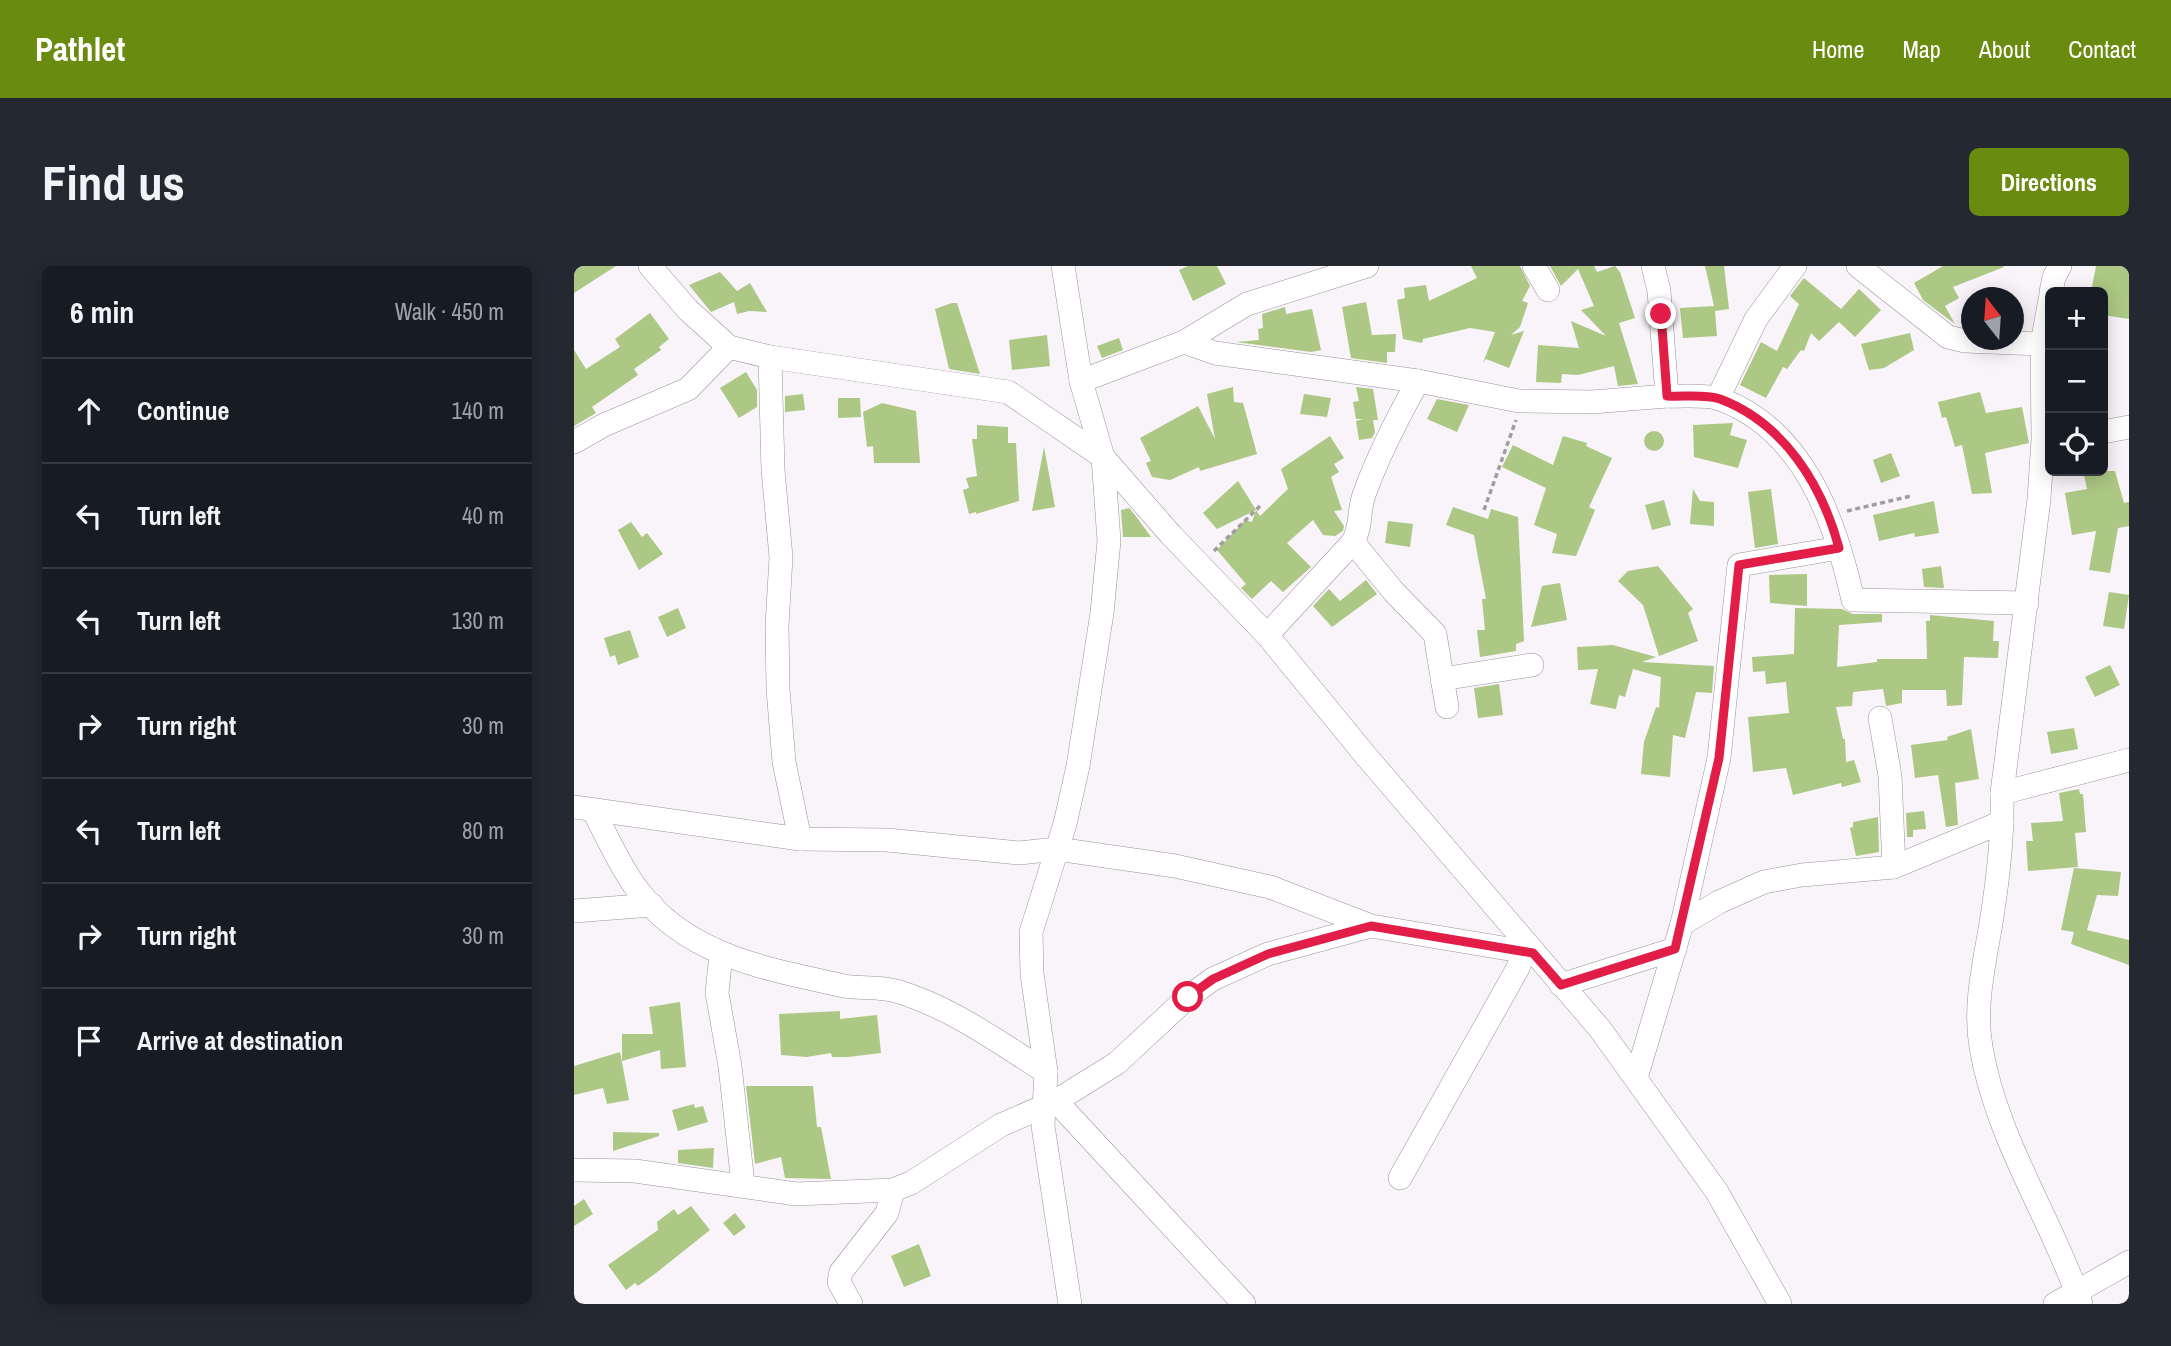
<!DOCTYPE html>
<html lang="en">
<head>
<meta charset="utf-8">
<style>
	:root { --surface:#171b24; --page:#242831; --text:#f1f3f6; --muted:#9ea1a6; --line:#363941; --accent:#698b10 }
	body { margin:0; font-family:"Archivo Narrow",sans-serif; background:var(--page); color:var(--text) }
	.controls { position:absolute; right:21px; top:21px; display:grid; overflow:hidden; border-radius:10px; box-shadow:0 4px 18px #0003 }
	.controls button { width:63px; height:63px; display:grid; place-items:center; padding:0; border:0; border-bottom:2px solid var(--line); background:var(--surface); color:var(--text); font:35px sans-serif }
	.compass { position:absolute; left:1387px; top:21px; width:63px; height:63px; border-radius:50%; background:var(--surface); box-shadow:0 4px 18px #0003; rotate:343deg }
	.stop { position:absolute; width:21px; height:21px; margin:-16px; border:5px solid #e11d48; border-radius:50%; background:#fff }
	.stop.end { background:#e11d48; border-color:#fff; box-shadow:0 2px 7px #0008 }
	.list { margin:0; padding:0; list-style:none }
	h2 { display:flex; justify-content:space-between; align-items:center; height:91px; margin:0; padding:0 28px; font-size:30px }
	h2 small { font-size:23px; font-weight:400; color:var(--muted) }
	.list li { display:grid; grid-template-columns:46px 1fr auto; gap:21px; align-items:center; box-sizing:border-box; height:105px; padding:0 28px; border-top:2px solid var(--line) }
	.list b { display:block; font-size:26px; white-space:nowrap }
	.list em { font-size:23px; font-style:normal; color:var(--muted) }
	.icon { flex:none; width:38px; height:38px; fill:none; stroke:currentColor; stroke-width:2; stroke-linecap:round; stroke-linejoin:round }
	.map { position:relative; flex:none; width:1555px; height:1038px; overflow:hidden; border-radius:10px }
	header { display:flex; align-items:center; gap:42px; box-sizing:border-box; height:98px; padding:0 35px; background:var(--accent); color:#fff }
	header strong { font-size:33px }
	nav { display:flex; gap:38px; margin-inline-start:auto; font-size:24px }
	.intro { display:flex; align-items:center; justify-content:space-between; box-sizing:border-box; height:168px; padding:0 42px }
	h1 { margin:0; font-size:49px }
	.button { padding:18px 32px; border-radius:10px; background:var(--accent); color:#fff; font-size:24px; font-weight:700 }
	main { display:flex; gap:42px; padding:0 42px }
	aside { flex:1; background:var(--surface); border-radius:10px; box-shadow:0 4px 18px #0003 }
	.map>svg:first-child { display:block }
	.building { fill:#adc784 }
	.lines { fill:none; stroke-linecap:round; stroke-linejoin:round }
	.minor-casing { stroke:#989499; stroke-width:24 }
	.path { stroke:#a09da0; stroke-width:3.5; stroke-dasharray:5 3.5; stroke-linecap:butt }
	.minor { stroke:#fff; stroke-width:23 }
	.route { stroke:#e11d48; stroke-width:9 }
</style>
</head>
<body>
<header>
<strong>Pathlet</strong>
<nav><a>Home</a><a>Map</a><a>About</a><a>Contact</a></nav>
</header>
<div class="intro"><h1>Find us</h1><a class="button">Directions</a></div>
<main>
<aside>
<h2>6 min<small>Walk · 450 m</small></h2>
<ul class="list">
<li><svg class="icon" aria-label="ahead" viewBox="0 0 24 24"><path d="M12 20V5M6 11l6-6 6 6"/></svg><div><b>Continue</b></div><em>140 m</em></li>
<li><svg class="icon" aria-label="left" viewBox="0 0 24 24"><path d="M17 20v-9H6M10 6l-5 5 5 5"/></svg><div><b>Turn left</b></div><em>40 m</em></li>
<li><svg class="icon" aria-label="left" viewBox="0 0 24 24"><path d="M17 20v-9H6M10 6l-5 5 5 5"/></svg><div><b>Turn left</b></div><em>130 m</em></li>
<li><svg class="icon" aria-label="right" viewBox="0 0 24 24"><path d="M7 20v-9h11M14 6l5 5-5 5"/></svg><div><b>Turn right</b></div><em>30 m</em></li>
<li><svg class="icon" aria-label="left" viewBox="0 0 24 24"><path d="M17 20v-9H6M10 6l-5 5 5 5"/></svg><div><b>Turn left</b></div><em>80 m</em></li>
<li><svg class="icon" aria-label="right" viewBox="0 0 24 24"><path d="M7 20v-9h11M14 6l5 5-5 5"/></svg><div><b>Turn right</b></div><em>30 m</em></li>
<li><svg class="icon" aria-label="arrive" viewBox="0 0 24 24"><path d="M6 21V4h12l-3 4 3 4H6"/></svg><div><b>Arrive at destination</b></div></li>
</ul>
</aside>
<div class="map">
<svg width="1555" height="1038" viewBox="0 0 1555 1038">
	<rect width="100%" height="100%" fill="#f8f4f9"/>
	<g class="building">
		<polygon points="0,0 42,0 0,27"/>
		<polygon points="614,0 643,0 652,18 619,35 605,4"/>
		<polygon points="897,0 946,0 956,20 948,35 954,37 946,61 937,69 950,65 935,102 912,93 909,97 921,66 896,62 849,73 848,77 829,73 823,34 831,32 830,22 852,19 855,35 903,12"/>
		<polygon points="976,0 1020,0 1023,6 1041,0 1046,6 1061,52 1045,57 1064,118 1044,120 1040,100 1004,109 988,108 987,117 962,116 964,79 1005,82 997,55 1032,70 1007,44 1020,40 1004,3 987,20"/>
		<polygon points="1131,0 1150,0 1155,43 1141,45 1143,70 1109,72 1106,42 1140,40"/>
		<polygon points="1369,0 1429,0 1430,1 1379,21 1385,32 1371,40 1381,58 1349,34 1340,17"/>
		<polygon points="1522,0 1555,0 1555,53 1529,49 1529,26 1517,26"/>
		<polygon points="146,6 163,25 176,17 193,46 175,45 163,48 160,36 137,46 115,19"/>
		<polygon points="1230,12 1267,43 1285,23 1307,44 1281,71 1265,56 1245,75 1237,67 1230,85 1227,84 1213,103 1209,101 1192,132 1166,119 1187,76 1203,85 1225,38 1216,30"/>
		<polygon points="792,36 798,69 822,68 821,86 813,86 813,97 777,92 768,41"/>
		<polygon points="378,37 383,37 406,108 375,103 361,43"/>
		<polygon points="711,41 712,48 738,43 747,84 737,86 662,76 685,74 684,63 689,62 688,48"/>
		<polygon points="76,47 95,73 85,81 87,84 60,103 64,109 18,141 22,147 0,160 0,84 12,103 46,81 41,73"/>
		<polygon points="1336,67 1340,84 1310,102 1295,104 1287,78"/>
		<polygon points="473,69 476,100 438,104 435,74"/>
		<polygon points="545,72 549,84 528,92 523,80"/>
		<polygon points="172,106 183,124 183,141 165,152 146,122"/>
		<polygon points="659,121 660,136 669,137 683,188 626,205 625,201 596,214 578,211 572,197 577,195 566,172 624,140 641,173 633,128"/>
		<polygon points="782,121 799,123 804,154 799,154 801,166 798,172 785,174 782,155 789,153 782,153 779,136 785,135"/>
		<polygon points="1406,126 1412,147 1448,141 1455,177 1411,187 1418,227 1398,228 1388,179 1381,181 1372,151 1368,152 1364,136"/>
		<polygon points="229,128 231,144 211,146 211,130"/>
		<polygon points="730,128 757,132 753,151 726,148"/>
		<polygon points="264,132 286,132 287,151 264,152"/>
		<polygon points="863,133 895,139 883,166 853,153"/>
		<polygon points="308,137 342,145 346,197 300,197 299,180 293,181 289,146"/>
		<polygon points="1159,157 1156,169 1173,174 1164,202 1120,191 1119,159"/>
		<polygon points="403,159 434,161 434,177 442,177 445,235 402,248 402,246 395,248 389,224 395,222 392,212 403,210 398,173 403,173"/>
		<circle cx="1080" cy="175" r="10"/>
		<polygon points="756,170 770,192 760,198 765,206 757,211 768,244 760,245 770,260 769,265 761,270 749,269 739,254 713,277 737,301 709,326 697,315 678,333 667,322 672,318 643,284 671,254 678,256 682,244 686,250 714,223 707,203"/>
		<polygon points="989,170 1013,177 1012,180 1038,192 1015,241 1021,244 1002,290 978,287 983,268 960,259 972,222 928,201 939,179 979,199"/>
		<polygon points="470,181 481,241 458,245"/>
		<polygon points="1317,187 1326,210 1307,217 1299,194"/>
		<polygon points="1509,205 1541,205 1550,237 1555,236 1555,260 1544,262 1536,307 1515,304 1522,265 1498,269 1491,227 1513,223"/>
		<polygon points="664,215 682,244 643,263 629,247"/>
		<polygon points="1119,223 1126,235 1140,236 1140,260 1116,258"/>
		<polygon points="1197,223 1204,278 1181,282 1174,226"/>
		<polygon points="1090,234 1097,259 1078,264 1071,239"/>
		<polygon points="1360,235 1365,267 1341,271 1340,267 1305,275 1299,249"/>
		<polygon points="879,241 914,253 917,243 944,251 950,375 942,378 942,385 906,391 903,364 911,364 908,333 912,333 903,286 900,269 872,259"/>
		<polygon points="555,242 561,249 577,271 549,271 547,244"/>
		<polygon points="814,255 839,258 836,281 811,277"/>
		<polygon points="57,256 68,271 73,267 89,288 65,304 44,264"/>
		<polygon points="1084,300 1119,343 1114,347 1124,375 1085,390 1069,339 1044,315 1054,305"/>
		<polygon points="1367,300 1370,322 1350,321 1348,303"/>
		<polygon points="1233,308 1233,340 1196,337 1195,309"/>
		<polygon points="792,314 803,328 758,361 739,340 755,323 766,335"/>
		<polygon points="986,317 993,354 957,361 968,320"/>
		<polygon points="1535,326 1555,329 1550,363 1529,360"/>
		<polygon points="104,342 112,362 93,371 84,351"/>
		<polygon points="1221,342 1268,343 1279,348 1308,348 1308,356 1265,359 1263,401 1303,396 1303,393 1353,393 1352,355 1356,355 1356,349 1420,355 1419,375 1425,375 1424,392 1390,391 1388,439 1373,440 1372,424 1328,424 1328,437 1312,440 1309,423 1279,426 1278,440 1262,441 1269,473 1271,473 1272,496 1280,494 1287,516 1268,521 1267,517 1219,529 1212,502 1179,506 1174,451 1215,447 1212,416 1192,418 1191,405 1179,406 1178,391 1220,388"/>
		<polygon points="56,364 65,391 44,399 41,389 36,391 30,372"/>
		<polygon points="1039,379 1082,391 1068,396 1140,400 1138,427 1122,426 1111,472 1099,469 1096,511 1067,508 1070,476 1082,441 1085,442 1087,411 1059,403 1051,431 1045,429 1042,443 1016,438 1024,403 1004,404 1003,381"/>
		<polygon points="1536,399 1546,419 1521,431 1511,411"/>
		<polygon points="925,418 929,449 904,452 900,422"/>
		<polygon points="1500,462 1504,483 1477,488 1473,466"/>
		<polygon points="1397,463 1405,513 1381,517 1384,559 1372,561 1364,509 1341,512 1337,479 1374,474 1373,471"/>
		<polygon points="1505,523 1506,528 1509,528 1512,566 1501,567 1504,601 1454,605 1452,575 1459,575 1457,557 1489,555 1485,527"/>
		<polygon points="1350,545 1352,563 1339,564 1339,571 1333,571 1332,547"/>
		<polygon points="1304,551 1305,586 1282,590 1276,562 1279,561 1279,556"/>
		<polygon points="1500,602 1547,606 1544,630 1523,629 1513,664 1555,674 1555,699 1497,678 1500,666 1487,664"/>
		<polygon points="106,736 112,801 87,803 86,784 48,795 48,768 79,768 75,741"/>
		<polygon points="266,745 266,753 303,749 307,787 274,791 258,791 257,787 233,791 207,789 205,748"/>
		<polygon points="46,786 55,834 33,838 29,822 0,829 0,800"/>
		<polygon points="172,820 239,820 243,861 247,861 257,913 211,912 207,891 181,898"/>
		<polygon points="120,838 121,842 129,840 134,856 104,865 98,844"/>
		<polygon points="39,866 85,867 85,870 39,885"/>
		<polygon points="140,882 139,902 104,897 104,884"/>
		<polygon points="10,933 19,948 0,960 0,940"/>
		<polygon points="117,940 136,964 82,1007 64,1020 61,1017 52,1024 34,999 84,964 83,956 100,943 104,949"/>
		<polygon points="161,947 172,961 160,970 149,957"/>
		<polygon points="345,978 357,1010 330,1021 317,990"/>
	</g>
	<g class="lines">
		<g class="minor-casing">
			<g id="minor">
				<polyline points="76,0 114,44 155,81 196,91 434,126 529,191 597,269 693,369 792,490 1026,763 1143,926 1206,1038"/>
				<polyline points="489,0 507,115 529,191 535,275 528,347 504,500 491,558 457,666 458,708 472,806 469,860 496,1038"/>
				<polyline points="960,0 974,24"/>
				<path d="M1079,0L1085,25L1093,130C1109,131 1131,128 1146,133C1230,164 1261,254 1279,334L1453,337"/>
				<polyline points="1284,0 1374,71 1391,75 1468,78"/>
				<polyline points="1477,26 1480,11 1486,0"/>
				<path d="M1476,33L1468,78L1469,174L1465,233L1428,527C1429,566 1425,605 1419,644C1413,688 1399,735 1407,781C1422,872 1477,952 1507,1038"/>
				<polyline points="610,76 641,87 844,115 945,135 1018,136 1093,130"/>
				<polyline points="196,91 199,204 207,291 203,360 204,423 210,496 226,573"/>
				<polyline points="507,115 610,76 673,38 793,0"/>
				<polyline points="1144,132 1182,53 1221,0"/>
				<polyline points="1529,166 1555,161"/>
				<polyline points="0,176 30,159 114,123 155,81"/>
				<polyline points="779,276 820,326 861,368 873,441"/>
				<path d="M693,369L779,276C788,260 784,245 790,229C804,189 824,151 844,115"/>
				<polyline points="868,413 958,399"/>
				<polyline points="1306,452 1316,510 1320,601"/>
				<polyline points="1428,527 1555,494"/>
				<polyline points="0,541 226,573 313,574 445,587 483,583 601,600 696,621 797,660 959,687"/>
				<path d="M19,544C33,570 45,599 63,623C112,690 194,703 270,720C287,723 306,720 322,725C377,741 424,776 472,806"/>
				<polyline points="0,645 78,639"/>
				<polyline points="1108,658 1145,636 1190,616 1228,609 1320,601 1428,556"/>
				<polyline points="147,688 143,727 156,800 169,918"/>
				<polyline points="987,719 1101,683"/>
				<polyline points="1062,812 1108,658 1145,492 1165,299 1265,282"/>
				<polyline points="482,835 670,1038"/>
				<polyline points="0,904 61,905 222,928 319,924 337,917 427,859 482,835 543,797 614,731 639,713 694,688 797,660"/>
				<polyline points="826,912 944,702 950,684"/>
				<polyline points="277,1038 265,1016 267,1006 313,947 319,924"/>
				<polyline points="1481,1038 1555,996"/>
			</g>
		</g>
		<g class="path">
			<polyline points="910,244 942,154"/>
			<polyline points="1273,245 1337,230"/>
			<polyline points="640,285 686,240"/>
		</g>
		<use href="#minor" class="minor"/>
	</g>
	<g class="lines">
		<path class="route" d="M614,731L639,713L694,688L797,660L959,687L987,719L1101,683L1145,492L1165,299L1265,282C1248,219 1210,157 1146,133C1131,128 1109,131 1093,130L1087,48"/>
	</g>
</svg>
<div class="controls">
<button>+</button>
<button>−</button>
<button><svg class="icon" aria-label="locate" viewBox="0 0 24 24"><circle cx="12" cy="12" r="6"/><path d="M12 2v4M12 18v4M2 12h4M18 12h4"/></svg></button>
</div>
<svg class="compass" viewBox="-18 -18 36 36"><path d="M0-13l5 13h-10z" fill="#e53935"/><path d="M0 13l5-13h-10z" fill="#9ea1a6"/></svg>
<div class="stop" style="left:614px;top:731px"></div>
<div class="stop end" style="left:1087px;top:48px"></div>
</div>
</main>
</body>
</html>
